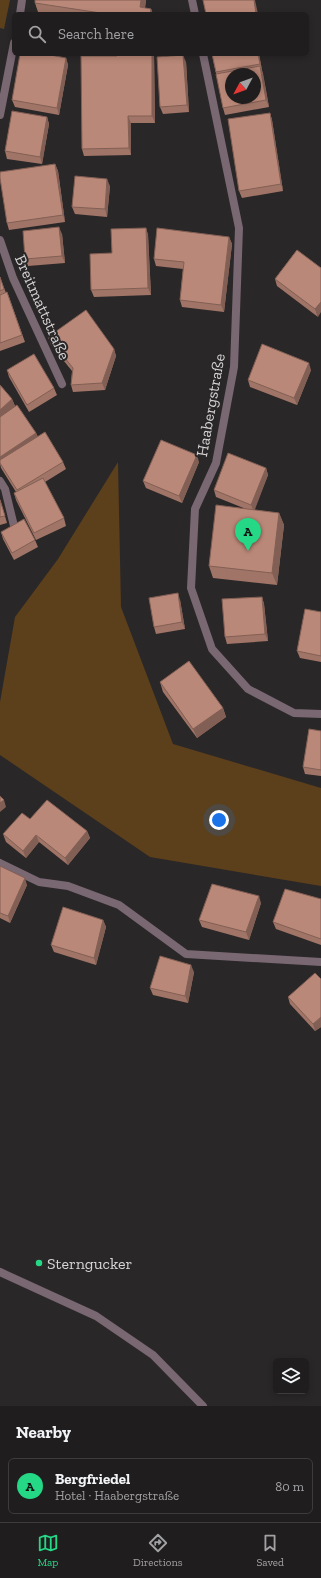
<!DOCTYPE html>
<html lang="en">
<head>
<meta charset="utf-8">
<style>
	:root { --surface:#201d1e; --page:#282627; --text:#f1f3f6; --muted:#a2a2a4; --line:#3d3b3c; --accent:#25d886 }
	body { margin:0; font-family:"Zilla Slab",serif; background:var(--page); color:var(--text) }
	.controls { position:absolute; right:12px; bottom:12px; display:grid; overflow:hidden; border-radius:6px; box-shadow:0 2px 6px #0003 }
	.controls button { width:36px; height:36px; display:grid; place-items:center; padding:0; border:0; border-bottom:1px solid var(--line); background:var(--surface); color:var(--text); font:20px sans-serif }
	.compass { position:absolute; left:225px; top:68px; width:36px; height:36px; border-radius:50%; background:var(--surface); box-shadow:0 2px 6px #0003; rotate:229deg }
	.you { position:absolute; left:219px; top:820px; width:14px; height:14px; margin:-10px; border:3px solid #fff; border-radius:50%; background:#1a73e8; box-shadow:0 0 0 6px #1a73e833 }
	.badge { display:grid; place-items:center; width:26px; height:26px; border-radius:50%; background:var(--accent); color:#111; font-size:13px; font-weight:700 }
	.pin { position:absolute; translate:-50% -33px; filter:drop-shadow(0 1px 2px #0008) }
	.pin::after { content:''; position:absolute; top:21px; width:14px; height:12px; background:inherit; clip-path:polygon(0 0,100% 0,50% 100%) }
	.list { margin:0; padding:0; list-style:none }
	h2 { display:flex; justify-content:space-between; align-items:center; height:52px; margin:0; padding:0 16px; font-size:17px }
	h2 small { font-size:13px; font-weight:400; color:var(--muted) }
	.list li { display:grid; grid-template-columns:26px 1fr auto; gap:12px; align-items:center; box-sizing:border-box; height:56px; margin:0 8px 8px; padding:0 8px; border:1px solid var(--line); border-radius:6px }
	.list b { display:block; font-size:15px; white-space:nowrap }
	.list p { margin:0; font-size:13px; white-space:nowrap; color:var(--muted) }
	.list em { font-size:13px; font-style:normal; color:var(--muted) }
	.icon { flex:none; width:22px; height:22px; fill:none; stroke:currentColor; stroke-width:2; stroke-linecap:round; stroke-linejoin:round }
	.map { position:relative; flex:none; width:321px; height:1406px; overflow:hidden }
	.search { position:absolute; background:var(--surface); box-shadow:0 2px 6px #0003; left:12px; right:12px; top:12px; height:44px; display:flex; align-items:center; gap:10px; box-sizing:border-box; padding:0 14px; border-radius:6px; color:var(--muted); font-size:15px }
	.sheet { height:116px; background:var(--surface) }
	nav { display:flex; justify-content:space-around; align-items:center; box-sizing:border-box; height:56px; border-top:1px solid var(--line); background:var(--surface); font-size:11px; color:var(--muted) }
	nav a { display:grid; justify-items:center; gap:2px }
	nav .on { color:var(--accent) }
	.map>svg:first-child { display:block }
	.green { fill:#5c3f1b }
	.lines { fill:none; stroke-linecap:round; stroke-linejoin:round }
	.street { stroke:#796772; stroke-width:8 }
	.wall { fill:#a07567 }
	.shaded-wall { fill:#825f54 }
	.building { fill:#ba8878; stroke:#825f54; fill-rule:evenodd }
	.poi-dot { fill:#25d886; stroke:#2a2728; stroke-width:1.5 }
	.labels { text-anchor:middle; stroke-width:4; stroke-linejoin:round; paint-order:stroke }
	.street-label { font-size:16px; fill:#d6d4d5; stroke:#2a2728 }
	.poi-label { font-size:16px; fill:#d6d4d5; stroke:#2a2728; text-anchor:start }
</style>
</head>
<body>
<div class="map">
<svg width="321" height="1406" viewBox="0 0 321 1406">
	<rect width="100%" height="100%" fill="#2a2728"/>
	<g class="green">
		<polygon points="0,0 10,0 4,29 0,28"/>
		<polygon points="118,462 121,607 173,744 321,788 321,886 150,857 0,755 0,702 15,617 58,559"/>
	</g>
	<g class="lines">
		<g class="street">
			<polyline points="192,0 195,14"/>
			<polyline points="20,14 22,0"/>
			<polyline points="203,54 239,228 234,367 216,463 195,509 191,588 212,649 248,689 294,713 321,714"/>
			<polyline points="0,115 14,43"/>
			<polyline points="0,240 13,278 62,384"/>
			<polyline points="0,481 5,489 14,526"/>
			<polyline points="0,863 39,882 68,886 119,905 186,954 321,962"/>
			<polyline points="0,1272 96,1316 153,1355 203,1406"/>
		</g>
	</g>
	<g class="wall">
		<polygon points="35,0 146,0 145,8 151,9 153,14 49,14 38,12 35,3"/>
		<polygon points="117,54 154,54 155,123 131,123 131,155 84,156 82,149 117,56"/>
		<polygon points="212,54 259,54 269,107 225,115 223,108"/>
		<polygon points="66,58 68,65 59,115 15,107 12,100"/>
		<polygon points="186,62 189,112 163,114 160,107"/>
		<polygon points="270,113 272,120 283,191 242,198 239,191"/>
		<polygon points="47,117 49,124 42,164 7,159 5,151"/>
		<polygon points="55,164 58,171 65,222 9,230 7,223"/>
		<polygon points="110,186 107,217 75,214 72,207"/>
		<polygon points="146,228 148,235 151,295 94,297 91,290 112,253"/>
		<polygon points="62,234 65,263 28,266 25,259"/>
		<polygon points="229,237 232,244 224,312 182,307 180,300 183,269 156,266 154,259"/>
		<polygon points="297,250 318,317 277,286 275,279"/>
		<polygon points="0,277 6,293 7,292 25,342 0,351"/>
		<polygon points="48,337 114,349 116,356 105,390 73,392 71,385 72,371 51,345"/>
		<polygon points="7,370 54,388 57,395 29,412 9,377"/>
		<polygon points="311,370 297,405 250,387 248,380"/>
		<polygon points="0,385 12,399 15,406 12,409 36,433 38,437 63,462 66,469 45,482 64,518 66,526 36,540 16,500 14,493 16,492 1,468 0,464"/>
		<polygon points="199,462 182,503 146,488 143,481"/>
		<polygon points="266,468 268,475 254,510 279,513 284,525 277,585 213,578 209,566 246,509 216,497 214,490"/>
		<polygon points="0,499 7,523 0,525"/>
		<polygon points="1,532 35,540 38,547 14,560 3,539"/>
		<polygon points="262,597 264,604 268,641 227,644 225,637"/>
		<polygon points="180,600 185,629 156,634 154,627"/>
		<polygon points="321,612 321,662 300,658 297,651"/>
		<polygon points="160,682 223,708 226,717 197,738 163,692"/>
		<polygon points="321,731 321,776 305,774 303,767"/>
		<polygon points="30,819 87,831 90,838 68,865 39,842 26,858 6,842 3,834"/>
		<polygon points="0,866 27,885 10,923 0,918"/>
		<polygon points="321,899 321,945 276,929 273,922"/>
		<polygon points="261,903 249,940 202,927 199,920"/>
		<polygon points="103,920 106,927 96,965 54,952 51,945"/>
		<polygon points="194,972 188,1003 153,995 150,988"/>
		<polygon points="321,979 321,1027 315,1031 290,1004 288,997"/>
	</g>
	<g class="shaded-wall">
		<polygon points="141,0 146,0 144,14 140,7"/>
		<polygon points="254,0 255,0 258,14 256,14"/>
		<polygon points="151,9 153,14 150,14"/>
		<polygon points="152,54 154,54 155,123 152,116"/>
		<polygon points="258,54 259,54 262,71 260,64"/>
		<polygon points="183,55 186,62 189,112 187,105"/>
		<polygon points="66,58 68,65 59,115 57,108"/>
		<polygon points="260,66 263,73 269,107 266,100"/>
		<polygon points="270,113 272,120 283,191 281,184"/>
		<polygon points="128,116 131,123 131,155 129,148"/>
		<polygon points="47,117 49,124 42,164 40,157"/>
		<polygon points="55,164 58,171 65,222 63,215"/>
		<polygon points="107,179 110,186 107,217 105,209"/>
		<polygon points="59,227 62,234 65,263 62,256"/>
		<polygon points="146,228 148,235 151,295 148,288"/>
		<polygon points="229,237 232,244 224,312 221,305"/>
		<polygon points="321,302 321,312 318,317 315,309"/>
		<polygon points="114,349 116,356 105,390 102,383"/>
		<polygon points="309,363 311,370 297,405 294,398"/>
		<polygon points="12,399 15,406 0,419 0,410"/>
		<polygon points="36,433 39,440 0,462 0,457"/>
		<polygon points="197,455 199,462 182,503 179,496"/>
		<polygon points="266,468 268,475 254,512 251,505"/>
		<polygon points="279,513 284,525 277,585 272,573"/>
		<polygon points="178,593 180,600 185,629 182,622"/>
		<polygon points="262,597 264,604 268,641 265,634"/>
		<polygon points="223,708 226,717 197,738 193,729"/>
		<polygon points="4,800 6,807 0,812 0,803"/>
		<polygon points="87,831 90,838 68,865 65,858"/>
		<polygon points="36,835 39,842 26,858 23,851"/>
		<polygon points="25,878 27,885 10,923 8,916"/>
		<polygon points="259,896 261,903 249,940 246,932"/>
		<polygon points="103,920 106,927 96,965 94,958"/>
		<polygon points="191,965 194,972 188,1003 185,996"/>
		<polygon points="321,1017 321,1027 315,1031 313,1024"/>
	</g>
	<g class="building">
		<polygon points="35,0 141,0 140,7 151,9 150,14 107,14 35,3"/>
		<polygon points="203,0 254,0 256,14 206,14"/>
		<polygon points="20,54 45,54 66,58 57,108 12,100"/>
		<polygon points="117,54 152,54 152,116 128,116 129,148 82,149 81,56 117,56"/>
		<polygon points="212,54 258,54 260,64 216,72"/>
		<polygon points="183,55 187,105 160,107 157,57"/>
		<path d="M260,66L266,100L223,108L216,74ZM231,74H255V98H231Z"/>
		<polygon points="12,111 47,117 40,157 5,151"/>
		<polygon points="270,113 281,184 239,191 228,119"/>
		<polygon points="55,164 63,215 7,223 0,178 0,172"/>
		<polygon points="75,176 107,179 105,209 72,207"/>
		<polygon points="59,227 62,256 25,259 23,231"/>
		<polygon points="146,228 148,288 91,290 90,254 112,253 111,229"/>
		<polygon points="157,228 229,237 221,305 180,300 184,262 154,259"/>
		<polygon points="297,250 321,268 321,302 315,309 275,279"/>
		<polygon points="0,277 4,289 0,291"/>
		<polygon points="7,292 22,335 0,343 0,295"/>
		<polygon points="86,310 114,349 102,383 71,385 73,368 48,337"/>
		<polygon points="262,344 309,363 294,398 248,380"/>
		<polygon points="34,354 54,388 27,405 7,370"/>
		<polygon points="0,385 12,399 0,410"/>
		<polygon points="17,405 36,433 0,457 0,417"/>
		<polygon points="45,432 63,462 17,490 0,463 0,460"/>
		<polygon points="161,440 197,455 179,496 143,481"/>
		<polygon points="228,453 266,468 251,505 214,490"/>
		<polygon points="43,478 64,518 34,533 14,493"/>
		<polygon points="0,500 5,516 0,517"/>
		<polygon points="216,505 279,513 272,573 209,566"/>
		<polygon points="24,519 35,540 12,553 1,532"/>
		<polygon points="178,593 182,622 154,627 149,598"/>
		<polygon points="262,597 265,634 225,637 222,599"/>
		<polygon points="305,609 321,612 321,656 297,651"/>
		<polygon points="189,661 223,708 193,729 160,682"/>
		<polygon points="309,729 321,731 321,770 303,767"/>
		<polygon points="0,796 4,800 0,803"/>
		<polygon points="47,800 87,831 65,858 36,835 23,851 3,834 22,813 30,819"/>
		<polygon points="0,866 25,878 8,916 0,913"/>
		<polygon points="212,884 259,896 246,932 199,920"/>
		<polygon points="285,889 321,899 321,939 273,922"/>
		<polygon points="63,907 103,920 94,958 51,945"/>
		<polygon points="160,956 191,965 185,996 150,988"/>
		<polygon points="315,973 321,979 321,1017 313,1024 288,997"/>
	</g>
	<circle class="poi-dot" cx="39" cy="1263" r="4"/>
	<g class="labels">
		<g class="street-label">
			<text transform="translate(43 307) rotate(66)" y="6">Breitmattstraße</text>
			<text transform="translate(210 405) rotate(-80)" y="6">Haabergstraße</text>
		</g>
		<g class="poi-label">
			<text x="47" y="1269">Sterngucker</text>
		</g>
	</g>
</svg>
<div class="controls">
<button><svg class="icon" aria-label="layers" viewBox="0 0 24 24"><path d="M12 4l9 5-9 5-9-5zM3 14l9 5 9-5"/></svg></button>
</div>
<svg class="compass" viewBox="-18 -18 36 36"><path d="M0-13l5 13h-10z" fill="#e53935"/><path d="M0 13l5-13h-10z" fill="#a2a2a4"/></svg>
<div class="you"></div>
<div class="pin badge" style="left:248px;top:551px">A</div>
<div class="search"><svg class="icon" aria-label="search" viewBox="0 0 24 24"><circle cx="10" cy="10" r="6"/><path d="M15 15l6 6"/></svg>Search here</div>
</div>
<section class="sheet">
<h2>Nearby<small></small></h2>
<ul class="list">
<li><span class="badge">A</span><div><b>Bergfriedel</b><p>Hotel · Haabergstraße</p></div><em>80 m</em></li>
</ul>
</section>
<nav>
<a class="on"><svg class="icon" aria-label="map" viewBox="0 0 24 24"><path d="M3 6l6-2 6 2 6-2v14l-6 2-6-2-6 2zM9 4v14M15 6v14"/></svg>Map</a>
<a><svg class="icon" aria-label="directions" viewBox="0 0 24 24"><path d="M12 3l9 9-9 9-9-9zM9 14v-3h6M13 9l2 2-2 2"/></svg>Directions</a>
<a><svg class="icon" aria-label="saved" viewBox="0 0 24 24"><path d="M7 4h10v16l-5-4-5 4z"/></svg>Saved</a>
</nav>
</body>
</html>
